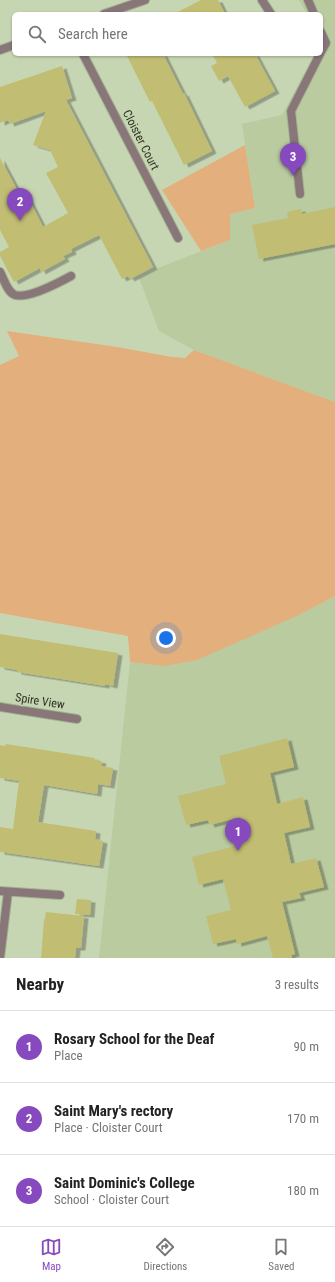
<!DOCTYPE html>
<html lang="en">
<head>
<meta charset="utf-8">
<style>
	:root { --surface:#fff; --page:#f6f6f6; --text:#222; --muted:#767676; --line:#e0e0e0; --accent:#8749be }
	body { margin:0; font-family:"Roboto Condensed",sans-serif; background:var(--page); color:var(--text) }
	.you { position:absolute; left:166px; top:638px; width:14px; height:14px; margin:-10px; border:3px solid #fff; border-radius:50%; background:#1a73e8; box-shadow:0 0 0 6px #1a73e833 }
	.badge { display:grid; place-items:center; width:26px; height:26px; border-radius:50%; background:var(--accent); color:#fff; font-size:13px; font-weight:700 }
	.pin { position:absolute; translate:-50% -33px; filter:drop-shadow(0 1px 2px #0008) }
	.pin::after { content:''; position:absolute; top:21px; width:14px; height:12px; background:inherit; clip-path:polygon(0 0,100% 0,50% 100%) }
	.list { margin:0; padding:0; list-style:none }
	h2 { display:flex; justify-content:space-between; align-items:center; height:52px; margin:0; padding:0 16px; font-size:17px }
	h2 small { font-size:13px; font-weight:400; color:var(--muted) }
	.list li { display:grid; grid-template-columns:26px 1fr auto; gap:12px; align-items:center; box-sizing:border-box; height:72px; padding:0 16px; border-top:1px solid var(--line) }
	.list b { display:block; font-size:15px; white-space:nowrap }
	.list p { margin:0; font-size:13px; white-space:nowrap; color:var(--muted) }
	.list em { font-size:13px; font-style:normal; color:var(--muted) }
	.icon { flex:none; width:22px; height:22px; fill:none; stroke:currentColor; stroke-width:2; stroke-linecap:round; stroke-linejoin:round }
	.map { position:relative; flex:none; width:335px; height:958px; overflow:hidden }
	.search { position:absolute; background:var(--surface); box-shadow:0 1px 3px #0004; left:12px; right:12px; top:12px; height:44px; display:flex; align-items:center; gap:10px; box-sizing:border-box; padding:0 14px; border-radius:6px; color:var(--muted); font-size:15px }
	.sheet { height:268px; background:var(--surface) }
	nav { display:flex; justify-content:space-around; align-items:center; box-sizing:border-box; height:56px; border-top:1px solid var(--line); background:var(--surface); font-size:11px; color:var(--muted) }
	nav a { display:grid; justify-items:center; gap:2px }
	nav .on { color:var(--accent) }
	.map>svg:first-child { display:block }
	.built { fill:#bacba0 }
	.green { fill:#e3af7c }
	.building { fill:#c1bd73; filter:url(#shadow) }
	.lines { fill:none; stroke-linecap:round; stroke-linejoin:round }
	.lane-casing { stroke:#a5b293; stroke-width:10 }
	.street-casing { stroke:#a5b293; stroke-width:10 }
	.lane { stroke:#887679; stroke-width:8 }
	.street { stroke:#887679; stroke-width:8 }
	.labels { text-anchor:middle; stroke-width:3; stroke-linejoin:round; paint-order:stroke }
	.street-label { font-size:12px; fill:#2c3123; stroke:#c7d6b2 }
</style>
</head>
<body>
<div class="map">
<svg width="335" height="958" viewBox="0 0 335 958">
	<defs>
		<filter id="shadow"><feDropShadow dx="4.5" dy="2.5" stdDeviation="0" flood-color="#0004"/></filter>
	</defs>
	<rect width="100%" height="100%" fill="#c7d6b2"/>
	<g class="built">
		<polygon points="299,0 335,0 335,402 194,350 159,331 139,278 158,268 230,240 230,214 255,208 242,124 282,115 315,54 321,54 321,14 307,14"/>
		<polygon points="335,596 335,958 99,958 130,662 164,666 299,615"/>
	</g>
	<g class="green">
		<polygon points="245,145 255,208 230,214 230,240 201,251 162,190"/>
		<polygon points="7,331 117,347 172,357 185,358 194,350 335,402 335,596 299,615 197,660 164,666 130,662 128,636 0,613 0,365 19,356"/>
	</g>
	<g class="building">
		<polygon points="201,0 218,0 225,14 174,14"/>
		<polygon points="126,54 163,54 183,94 184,93 212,151 184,165 152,101 150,102"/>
		<polygon points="212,54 255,54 275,91 245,107 228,76 219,81 211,66 217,63"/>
		<polygon points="62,66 72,98 66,100 153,267 130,279 128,276 122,279 99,235 71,249 72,252 63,256 65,259 41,272 40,268 14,282 0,256 0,252 9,247 0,230 0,158 23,201 28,198 43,227 68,213 46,173 58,167 50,150 33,145 46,111 10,124 8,120 0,123 0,87"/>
		<polygon points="335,207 335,244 259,259 252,225 288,218 287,212 301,209 302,214"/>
		<polygon points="0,634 118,653 113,686 105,684 105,686 68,680 17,672 17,670 0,667"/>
		<polygon points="287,738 294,767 270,773 277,804 303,797 310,827 284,833 291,864 316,858 324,887 299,893 301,898 282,902 295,954 291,955 292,958 273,958 267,936 237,944 236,939 213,944 206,916 231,910 223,879 199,885 192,857 247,843 240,817 210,825 208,820 186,825 178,796 226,784 219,756"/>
		<polygon points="6,744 95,758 94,760 102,761 101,766 113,768 110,786 98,784 97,794 44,785 38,822 96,831 95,839 103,841 99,866 0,852 0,827 13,829 19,781 0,778 0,745 5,746"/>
		<polygon points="77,899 91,900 90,915 75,914"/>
		<polygon points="46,912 84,916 81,948 76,948 75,958 41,958 44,919 45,919"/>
	</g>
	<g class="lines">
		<g class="lane-casing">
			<g id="lane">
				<polyline points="308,0 314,14"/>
				<polyline points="321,32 326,43 321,52"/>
				<polyline points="300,194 291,111 320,54"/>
				<path d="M0,272C4,279 7,292 15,295C28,299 60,282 71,276"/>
			</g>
		</g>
		<g class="street-casing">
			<g id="street">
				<polyline points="262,0 271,14"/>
				<polyline points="104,14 145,0"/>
				<polyline points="0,50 14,45"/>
				<polyline points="83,54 178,238"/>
				<polyline points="0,707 77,719"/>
				<polyline points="0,891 60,895"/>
				<polyline points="0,958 8,892"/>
			</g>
		</g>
		<use href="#lane" class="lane"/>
		<use href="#street" class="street"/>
	</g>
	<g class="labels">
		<g class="street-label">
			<text transform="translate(141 140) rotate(63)" y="4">Cloister Court</text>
			<text transform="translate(40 701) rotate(9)" y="4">Spire View</text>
		</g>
	</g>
</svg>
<div class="you"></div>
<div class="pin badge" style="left:238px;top:851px">1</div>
<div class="pin badge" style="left:20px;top:221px">2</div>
<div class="pin badge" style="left:293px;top:176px">3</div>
<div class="search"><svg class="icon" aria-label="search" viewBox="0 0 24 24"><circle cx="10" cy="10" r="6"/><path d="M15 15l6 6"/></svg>Search here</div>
</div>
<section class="sheet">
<h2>Nearby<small>3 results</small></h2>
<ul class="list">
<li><span class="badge">1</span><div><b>Rosary School for the Deaf</b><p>Place</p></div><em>90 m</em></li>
<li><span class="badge">2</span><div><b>Saint Mary's rectory</b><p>Place · Cloister Court</p></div><em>170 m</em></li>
<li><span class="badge">3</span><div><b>Saint Dominic's College</b><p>School · Cloister Court</p></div><em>180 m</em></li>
</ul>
</section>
<nav>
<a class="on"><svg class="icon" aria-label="map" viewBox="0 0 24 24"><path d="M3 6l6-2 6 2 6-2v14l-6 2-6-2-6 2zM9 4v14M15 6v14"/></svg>Map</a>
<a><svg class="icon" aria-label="directions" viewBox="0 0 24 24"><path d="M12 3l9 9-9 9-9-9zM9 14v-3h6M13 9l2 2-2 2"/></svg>Directions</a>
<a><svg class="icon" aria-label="saved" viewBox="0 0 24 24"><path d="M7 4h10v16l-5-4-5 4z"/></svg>Saved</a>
</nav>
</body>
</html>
